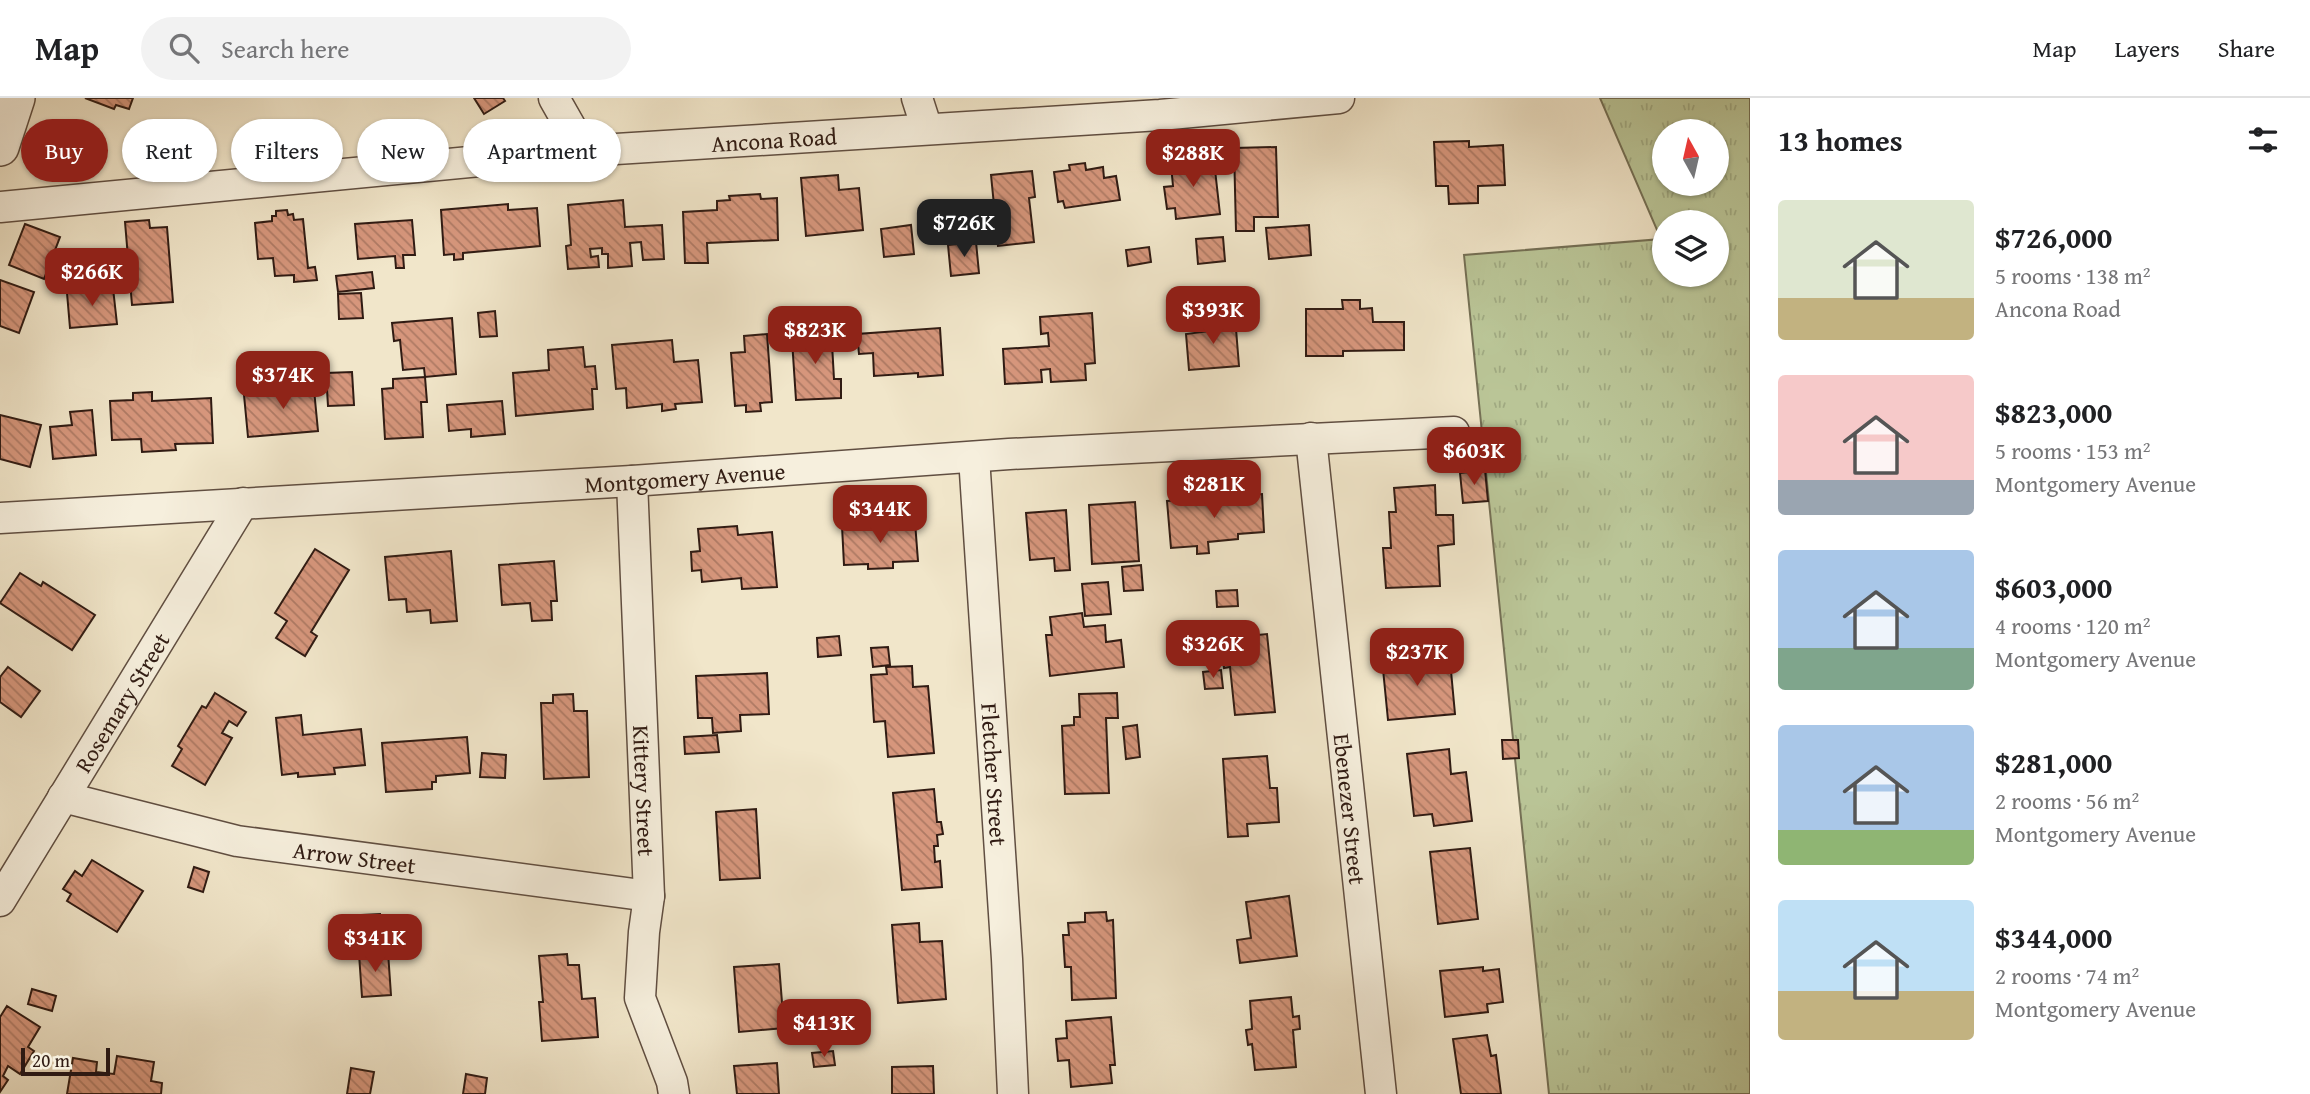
<!DOCTYPE html>
<html lang="en">
<head>
<meta charset="utf-8">
<style>
  body { margin:0; font-family:"Gentium Book Plus",serif; background:#f2f2f2; color:#202124; height:100vh; display:flex; flex-direction:column; font-size:26px; white-space:nowrap }
  * { box-sizing:border-box; margin:0 }
  p { font-size:23px; color:#757577 }
  .icon { flex:none; width:38px; height:38px; fill:none; stroke:currentColor; stroke-width:2; stroke-linecap:round; stroke-linejoin:round }
  .map { position:relative; flex:1; overflow:hidden }
  .panel { display:flex; flex-direction:column; background:#fff; width:560px }
  .panel>* { flex:none }
  .hud { position:absolute; left:21px; top:21px; width:665px; height:63px; display:flex; gap:14px }
  .needle { width:46px; rotate:352deg }
  .controls { position:absolute; left:1652px; top:21px; display:grid; gap:14px }
  .controls a { display:grid; place-items:center; width:77px; height:77px; border-radius:50%; background:#fff; box-shadow:0 2px 5px #0004; font-size:35px }
  .scale { position:absolute; left:21px; bottom:18px; width:89px; box-sizing:border-box; padding-left:7px; border:4px solid #301b13; border-top:0; font-size:19px; line-height:24px; white-space:nowrap; color:#301b13; -webkit-text-stroke:5px #f6efdd; paint-order:stroke }
  .price { position:absolute; translate:-50% -60px; padding:0 16px; border-radius:14px; background:#8f2418; color:#fff; font-size:23px; line-height:46px; filter:drop-shadow(0 2px 4px #0008) }
  .price::after { content:''; position:absolute; left:50%; top:42px; width:21px; height:16px; margin-left:-10px; background:inherit; clip-path:polygon(0 0,100% 0,50% 100%) }
  .price.active { background:#222; color:#fff }
  ul { padding:0; list-style:none }
  li { display:flex; align-items:center; gap:21px; height:175px; padding:0 28px }
  li span { display:grid; place-items:center; flex:none; width:196px; height:140px; border-radius:7px; color:#555 }
  li>.icon { margin-inline-start:auto }
  span .icon { width:84px; height:84px; fill:#fffc; stroke-width:1 }
  li b { font-size:30px }
  h2 { display:flex; justify-content:space-between; align-items:center; height:84px; padding:0 28px; font-size:30px }
  .chip { padding:0 24px; border-radius:32px; background:#fff; box-shadow:0 2px 5px #0004; font-size:24px; line-height:63px }
  .chip.active { background:#8f2418; color:#fff }
  header { display:flex; align-items:center; gap:42px; box-sizing:border-box; height:98px; padding:0 35px; background:#fff; border-bottom:2px solid #e0e0e0 }
  header strong { font-size:33px }
  nav { display:flex; gap:38px; margin-inline-start:auto; font-size:24px }
  .search { width:490px; height:63px; background:#f2f2f2; display:flex; align-items:center; gap:18px; box-sizing:border-box; padding:0 24px; border-radius:38px; color:#757577; font-size:26px }
  main { display:flex; flex:1; min-height:0 }
  .map>svg:first-child { display:block }
  .grass { fill:url(#grass-tufts); stroke:#757055; stroke-width:2; fill-rule:evenodd }
  .building { fill:url(#building-back-hatch); stroke:#301b13; stroke-width:2 }
  .lines { fill:none; stroke-linecap:round; stroke-linejoin:round }
  .minor-casing { stroke:#604e41; stroke-width:33 }
  .tertiary-casing { stroke:#604e41; stroke-width:40 }
  .minor { stroke:#f6efdd; stroke-width:30 }
  .tertiary { stroke:#f6efdd; stroke-width:37 }
  .labels { text-anchor:middle; dominant-baseline:central; stroke-width:5; stroke-linejoin:round; paint-order:stroke }
  .street-label { font-size:23px; fill:#301b13; stroke:#f6efdd }
</style>
</head>
<body>
<header>
<strong>Map</strong>
<div class="search"><svg class="icon" aria-label="search" viewBox="0 0 24 24"><circle cx="10" cy="10" r="6"/><path d="M15 15l6 6"/></svg>Search here</div>
<nav><a>Map</a><a>Layers</a><a>Share</a></nav>
</header>
<main>
<div class="map">
<svg width="1750" height="996" viewBox="0 0 1750 996">
  <defs>
    <pattern id="grass-tufts" width="24" height="20" patternUnits="userSpaceOnUse" patternTransform="scale(1.75)"><rect width="24" height="20" fill="#bac597"/><path d="M3 7l-1-3M5 7V3M7 7l1-3M15 17l-1-3M17 17v-4M19 17l1-3" fill="none" stroke="#a0a981"/></pattern>
    <pattern id="building-back-hatch" width="6" height="6" patternUnits="userSpaceOnUse" patternTransform="scale(1.75)"><rect width="6" height="6" fill="#d6967c"/><path d="M-1 5l2 2M0 0l6 6M5-1l2 2" fill="none" stroke="#ae7a64"/></pattern>
  </defs>
  <rect width="100%" height="100%" fill="#f1e6ca"/>
  <filter id="stains"><feTurbulence type="fractalNoise" baseFrequency=".00286" numOctaves="4"/><feColorMatrix values="0 0 0 0 .2 0 0 0 0 .09 0 0 0 0 .02 0 0 0 .5 -.17"/></filter>
  <radialGradient id="worn" r=".72"><stop offset=".6" stop-color="#630" stop-opacity="0"/><stop offset="1" stop-color="#630" stop-opacity=".3"/></radialGradient>
  <path class="grass" d="M1600,0H1750V996H1549L1464,157L1661,141ZM1664,33H1717V86H1664ZM1664,124H1717V177H1664Z"/>
  <g class="building">
    <polygon points="85,0 133,0 129,11 116,7 114,11"/>
    <polygon points="474,0 503,0 505,3 484,16"/>
    <polygon points="1469,43 1469,49 1503,47 1505,87 1478,88 1478,105 1449,106 1448,88 1436,88 1434,44"/>
    <polygon points="1276,49 1278,119 1254,119 1254,133 1236,133 1234,50"/>
    <polygon points="1200,55 1201,65 1214,63 1220,116 1176,121 1175,110 1167,111 1164,89 1173,88 1171,67 1188,65 1187,56"/>
    <polygon points="1085,65 1086,72 1103,69 1104,80 1116,78 1120,102 1065,110 1063,103 1058,104 1054,74 1070,72 1069,67"/>
    <polygon points="1032,73 1035,99 1029,100 1034,144 998,148 991,77"/>
    <polygon points="838,77 839,92 859,90 863,132 806,138 801,80"/>
    <polygon points="760,96 761,101 777,100 778,142 707,145 708,165 685,165 683,114 717,112 717,103 730,102 729,98"/>
    <polygon points="623,102 625,129 662,127 664,161 643,162 641,144 630,145 632,168 608,170 608,156 602,156 602,150 590,151 591,159 598,158 599,169 568,171 566,148 571,147 568,107"/>
    <polygon points="508,106 508,112 537,110 540,148 463,155 463,161 454,162 454,156 444,157 441,112"/>
    <polygon points="287,112 288,117 293,116 294,122 303,121 308,170 315,169 317,182 294,184 294,177 275,178 273,160 258,161 255,125 272,123 272,118 276,118 276,113"/>
    <polygon points="149,122 150,130 167,129 173,204 132,207 125,124"/>
    <polygon points="412,122 415,157 403,157 404,170 396,170 395,158 358,161 355,126"/>
    <polygon points="25,126 60,139 44,181 9,167"/>
    <polygon points="911,127 914,156 884,159 881,131"/>
    <polygon points="1309,127 1311,157 1269,161 1266,130"/>
    <polygon points="1223,139 1225,163 1198,166 1196,141"/>
    <polygon points="976,144 979,175 951,178 948,147"/>
    <polygon points="1149,149 1151,164 1128,168 1126,152"/>
    <polygon points="372,174 374,190 338,194 336,178"/>
    <polygon points="0,182 34,194 19,235 0,228"/>
    <polygon points="113,190 117,226 70,230 67,195"/>
    <polygon points="361,195 363,220 339,221 338,196"/>
    <polygon points="1342,202 1360,202 1360,211 1372,210 1373,224 1404,224 1404,252 1343,253 1343,258 1306,258 1306,211 1343,211"/>
    <polygon points="495,213 497,238 480,239 478,215"/>
    <polygon points="1092,215 1095,265 1085,266 1086,282 1051,284 1050,271 1041,272 1042,284 1005,286 1003,251 1049,248 1048,235 1041,236 1040,219"/>
    <polygon points="1228,218 1229,232 1236,231 1239,268 1189,272 1186,236 1210,233 1208,220"/>
    <polygon points="452,220 456,276 425,279 424,270 403,272 400,242 394,243 392,225"/>
    <polygon points="831,228 834,281 841,281 841,300 796,302 792,242 804,242 804,229"/>
    <polygon points="940,230 943,277 918,279 918,275 874,278 873,255 859,256 857,236"/>
    <polygon points="767,236 772,304 760,305 761,313 746,314 746,307 735,308 731,255 745,254 744,238"/>
    <polygon points="672,242 674,264 698,262 702,304 675,306 676,311 662,313 662,306 627,310 626,290 616,291 612,247"/>
    <polygon points="583,249 585,269 595,268 597,291 592,291 593,311 516,318 513,275 549,272 548,252"/>
    <polygon points="352,274 354,307 328,308 326,275"/>
    <polygon points="425,279 427,304 421,304 423,339 385,341 382,291 393,290 393,281"/>
    <polygon points="313,281 318,333 248,339 244,297 288,294 287,283"/>
    <polygon points="152,294 152,303 211,300 213,345 175,346 176,352 142,354 141,341 112,342 110,303 133,302 133,295"/>
    <polygon points="502,303 505,336 471,339 471,331 449,333 447,307"/>
    <polygon points="92,312 96,357 53,361 50,329 72,327 70,314"/>
    <polygon points="0,317 41,327 30,369 0,361"/>
    <polygon points="1485,372 1488,403 1463,405 1460,375"/>
    <polygon points="1435,387 1436,417 1453,417 1454,446 1438,448 1440,488 1386,490 1383,450 1391,450 1389,414 1396,414 1394,390"/>
    <polygon points="1262,396 1264,434 1238,436 1238,441 1208,444 1209,455 1197,456 1197,448 1171,450 1167,403"/>
    <polygon points="1135,404 1139,463 1092,466 1089,407"/>
    <polygon points="1066,412 1070,472 1055,473 1054,460 1030,462 1026,415"/>
    <polygon points="915,424 918,463 893,464 893,470 868,471 868,466 844,467 842,428"/>
    <polygon points="737,428 738,437 772,434 777,489 742,491 741,480 702,484 701,472 692,473 691,454 700,453 698,431"/>
    <polygon points="315,451 349,472 311,534 317,538 305,558 276,540 287,523 275,515"/>
    <polygon points="451,453 457,523 431,525 430,512 407,514 406,501 389,502 385,459"/>
    <polygon points="554,463 557,503 551,503 552,522 532,523 530,505 502,507 499,467"/>
    <polygon points="1141,467 1143,492 1124,493 1122,469"/>
    <polygon points="20,475 41,488 43,484 95,517 72,552 0,505"/>
    <polygon points="1108,484 1111,516 1085,518 1082,486"/>
    <polygon points="1237,492 1238,508 1217,509 1216,493"/>
    <polygon points="1082,515 1084,529 1105,527 1106,544 1121,542 1124,569 1050,578 1046,537 1052,537 1050,519"/>
    <polygon points="1267,536 1275,614 1235,617 1230,569 1224,570 1222,556 1228,556 1227,540"/>
    <polygon points="839,538 841,557 818,559 817,540"/>
    <polygon points="888,549 890,567 873,569 871,550"/>
    <polygon points="1431,556 1433,575 1451,573 1455,616 1388,622 1382,561"/>
    <polygon points="912,568 913,589 928,588 934,655 888,659 885,623 874,624 871,577 887,576 886,569"/>
    <polygon points="8,569 40,593 21,619 0,604 0,579"/>
    <polygon points="1221,572 1223,590 1205,591 1203,574"/>
    <polygon points="767,575 769,616 740,617 741,633 713,635 712,620 698,620 696,578"/>
    <polygon points="215,595 246,614 237,628 229,623 222,635 232,640 205,687 172,668 182,651 178,648 202,608 206,610"/>
    <polygon points="1117,595 1118,620 1106,620 1109,695 1065,696 1062,628 1074,627 1074,619 1080,619 1079,596"/>
    <polygon points="573,596 574,613 587,613 589,679 544,681 541,605 553,605 553,597"/>
    <polygon points="301,617 303,637 361,631 365,667 334,670 335,676 298,679 298,675 282,677 276,620"/>
    <polygon points="1137,627 1140,659 1126,661 1123,629"/>
    <polygon points="717,637 719,654 685,656 684,639"/>
    <polygon points="467,639 470,675 436,678 436,684 432,684 432,691 386,694 382,645"/>
    <polygon points="1502,642 1518,642 1519,660 1503,661"/>
    <polygon points="1449,651 1451,676 1466,674 1472,723 1434,728 1432,716 1414,718 1407,656"/>
    <polygon points="482,655 506,657 505,680 480,679"/>
    <polygon points="1267,658 1270,690 1277,690 1279,724 1247,726 1248,738 1228,739 1223,661"/>
    <polygon points="934,691 937,724 941,724 943,736 937,737 938,748 934,748 935,764 940,763 942,789 902,792 893,695"/>
    <polygon points="756,711 760,780 720,782 716,714"/>
    <polygon points="1470,750 1478,821 1438,826 1430,754"/>
    <polygon points="92,762 143,793 117,834 67,803 71,796 63,791 75,773 82,778"/>
    <polygon points="194,769 209,774 203,794 188,789"/>
    <polygon points="1289,798 1297,858 1240,865 1237,842 1251,840 1246,804"/>
    <polygon points="1106,814 1107,823 1113,822 1116,900 1072,902 1071,869 1065,869 1063,837 1069,837 1068,825 1085,824 1085,815"/>
    <polygon points="380,816 380,835 363,836 362,817"/>
    <polygon points="919,825 920,844 942,843 946,901 898,905 892,827"/>
    <polygon points="388,854 391,897 362,899 359,856"/>
    <polygon points="567,856 568,867 579,867 582,901 595,900 598,939 542,943 539,904 543,904 539,858"/>
    <polygon points="779,866 784,930 739,934 734,869"/>
    <polygon points="1483,869 1483,873 1499,871 1503,904 1487,906 1488,914 1445,919 1440,873"/>
    <polygon points="32,891 56,898 52,913 28,906"/>
    <polygon points="1291,899 1293,919 1299,918 1300,931 1293,932 1296,969 1255,972 1252,946 1248,947 1246,932 1252,931 1250,903"/>
    <polygon points="7,908 40,929 28,949 34,953 20,976 8,968 3,978 8,982 0,994 0,919"/>
    <polygon points="1111,919 1115,967 1110,967 1112,985 1071,989 1069,962 1058,963 1056,941 1067,940 1066,923"/>
    <polygon points="1487,937 1491,958 1496,957 1501,996 1461,996 1453,941"/>
    <polygon points="833,953 835,967 814,969 812,955"/>
    <polygon points="117,958 154,964 151,983 162,985 161,996 67,996 73,960 97,964 96,974 114,976"/>
    <polygon points="777,965 779,996 737,996 734,968"/>
    <polygon points="933,968 934,996 892,996 892,969"/>
    <polygon points="351,970 374,974 370,996 347,996"/>
    <polygon points="466,976 487,980 485,996 463,996"/>
  </g>
  <g class="lines">
    <g class="minor-casing">
      <g id="minor">
        <polyline points="554,0 584,53"/>
        <polyline points="917,0 927,31"/>
        <path id="s1" d="M0,109L584,53L1160,17L1339,0"/>
        <path id="s2" d="M1311,340L1381,996"/>
        <path id="s3" d="M974,359L1007,861L1013,996"/>
        <path id="s4" d="M632,383L649,798L644,834L640,900L672,984L674,996"/>
        <path id="s5" d="M0,420L632,383L1009,356L1454,334"/>
        <path id="s6" d="M63,699L237,743L649,798"/>
        <path id="s7" d="M0,803L243,405"/>
      </g>
    </g>
    <g class="tertiary-casing">
      <polyline id="tertiary" points="0,49 16,0"/>
    </g>
    <use href="#minor" class="minor"/>
    <use href="#tertiary" class="tertiary"/>
  </g>
  <g class="labels">
    <g class="street-label">
      <text stroke="none"><textPath href="#s1" startOffset="777">Ancona Road</textPath></text>
      <text stroke="none"><textPath href="#s5" startOffset="686">Montgomery Avenue</textPath></text>
      <text stroke="none"><textPath href="#s7" startOffset="233">Rosemary Street</textPath></text>
      <text stroke="none"><textPath href="#s3" startOffset="318">Fletcher Street</textPath></text>
      <text stroke="none"><textPath href="#s4" startOffset="310">Kittery Street</textPath></text>
      <text stroke="none"><textPath href="#s2" startOffset="373">Ebenezer Street</textPath></text>
      <text stroke="none"><textPath href="#s6" startOffset="298">Arrow Street</textPath></text>
    </g>
  </g>
  <rect width="100%" height="100%" filter="url(#stains)"/>
  <rect width="100%" height="100%" fill="url(#worn)"/>
</svg>
<div class="controls">
<a><svg class="needle" viewBox="-14 -14 28 28"><path d="M0-13l5 13h-10z" fill="#e53935"/><path d="M0 13l5-13h-10z" fill="#757577"/></svg></a>
<a><svg class="icon" aria-label="layers" viewBox="0 0 24 24"><path d="M12 4l9 5-9 5-9-5zM3 14l9 5 9-5"/></svg></a>
</div>
<div class="scale">20 m</div>
<b class="price" style="left:1193px;top:91px">$288K</b>
<b class="price active" style="left:964px;top:161px">$726K</b>
<b class="price" style="left:92px;top:210px">$266K</b>
<b class="price" style="left:1213px;top:248px">$393K</b>
<b class="price" style="left:815px;top:268px">$823K</b>
<b class="price" style="left:283px;top:313px">$374K</b>
<b class="price" style="left:1474px;top:389px">$603K</b>
<b class="price" style="left:1214px;top:422px">$281K</b>
<b class="price" style="left:880px;top:447px">$344K</b>
<b class="price" style="left:1213px;top:582px">$326K</b>
<b class="price" style="left:1417px;top:590px">$237K</b>
<b class="price" style="left:375px;top:876px">$341K</b>
<b class="price" style="left:824px;top:961px">$413K</b>
<div class="hud">
<a class="chip active">Buy</a>
<a class="chip">Rent</a>
<a class="chip">Filters</a>
<a class="chip">New</a>
<a class="chip">Apartment</a>
</div>
</div>
<section class="panel">
<h2>13 homes<svg class="icon" aria-label="filters" viewBox="0 0 24 24"><path d="M4 7h16M4 17h16"/><circle cx="9" cy="7" r="2"/><circle cx="15" cy="17" r="2"/></svg></h2>
<ul>
<li><span style="background:linear-gradient(#dfe7d0 70%,#c2b280 0)"><svg class="icon" aria-label="home" viewBox="0 0 24 24"><path d="M3 11l9-7 9 7M6 9v11h12V9"/></svg></span><div><b>$726,000</b><p>5 rooms · 138 m²</p><p>Ancona Road</p></div></li>
<li><span style="background:linear-gradient(#f6c9c9 75%,#9aa5b1 0)"><svg class="icon" aria-label="home" viewBox="0 0 24 24"><path d="M3 11l9-7 9 7M6 9v11h12V9"/></svg></span><div><b>$823,000</b><p>5 rooms · 153 m²</p><p>Montgomery Avenue</p></div></li>
<li><span style="background:linear-gradient(#a9c7e8 70%,#7fa58c 0)"><svg class="icon" aria-label="home" viewBox="0 0 24 24"><path d="M3 11l9-7 9 7M6 9v11h12V9"/></svg></span><div><b>$603,000</b><p>4 rooms · 120 m²</p><p>Montgomery Avenue</p></div></li>
<li><span style="background:linear-gradient(#a9c7e8 75%,#8fb573 0)"><svg class="icon" aria-label="home" viewBox="0 0 24 24"><path d="M3 11l9-7 9 7M6 9v11h12V9"/></svg></span><div><b>$281,000</b><p>2 rooms · 56 m²</p><p>Montgomery Avenue</p></div></li>
<li><span style="background:linear-gradient(#bfe0f5 65%,#c2b280 0)"><svg class="icon" aria-label="home" viewBox="0 0 24 24"><path d="M3 11l9-7 9 7M6 9v11h12V9"/></svg></span><div><b>$344,000</b><p>2 rooms · 74 m²</p><p>Montgomery Avenue</p></div></li>
</ul>
</section>
</main>
</body>
</html>
